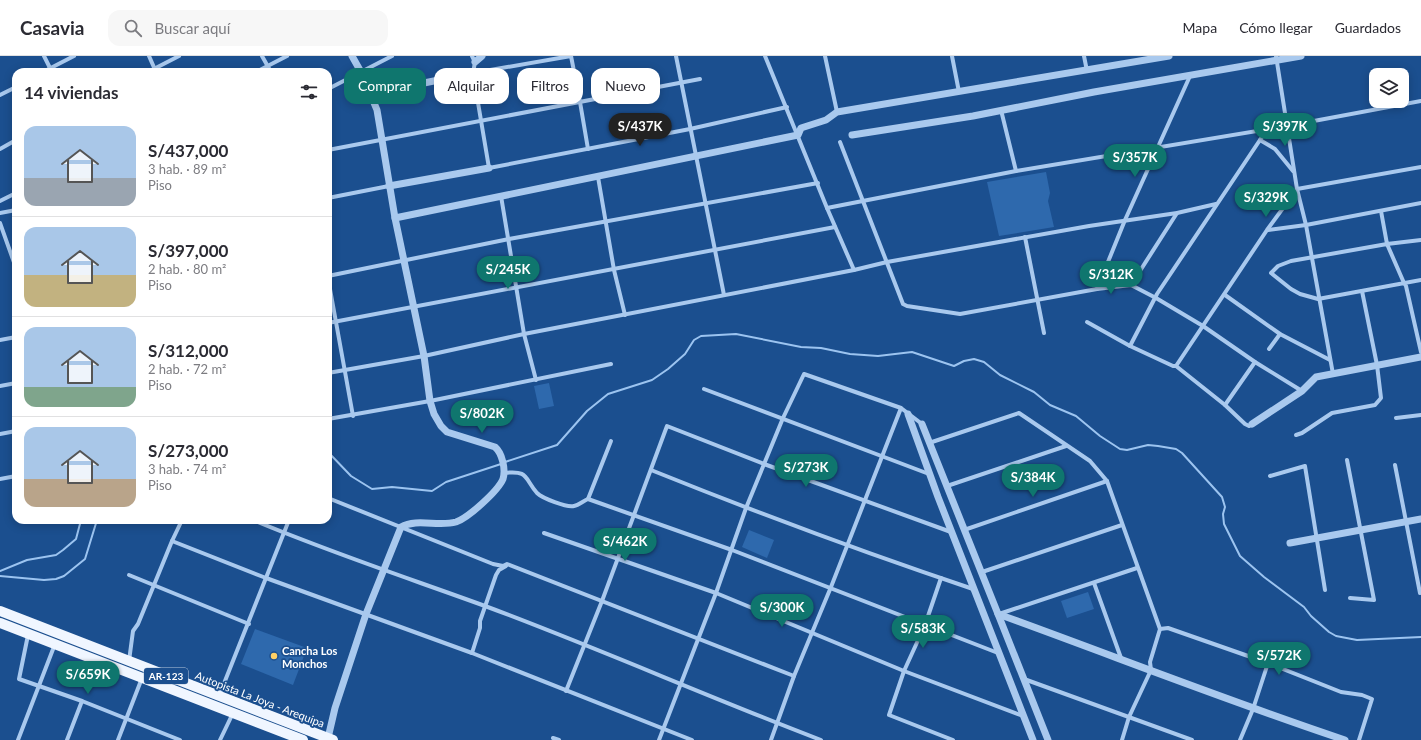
<!DOCTYPE html>
<html lang="es">
<head>
<meta charset="utf-8">
<style>
  body { margin:0; font-family:Lato,sans-serif; background:#f7f7f7; color:#2b2b33; height:100vh; display:flex; flex-direction:column; font-size:15px; white-space:nowrap }
  * { box-sizing:border-box; margin:0 }
  p { font-size:13px; color:#7c7c81 }
  .icon { flex:none; width:22px; height:22px; fill:none; stroke:currentColor; stroke-width:2; stroke-linecap:round; stroke-linejoin:round }
  .map { position:relative; flex:1; overflow:hidden }
  .drawer { position:absolute; left:12px; top:12px; width:320px; height:456px; display:flex; flex-direction:column; background:#fff; border-radius:12px; box-shadow:0 2px 10px #0003 }
  .drawer>* { flex:none }
  .guide { position:absolute; left:344px; top:12px; width:380px; height:36px; display:flex; gap:8px }
  .controls { position:absolute; left:1369px; top:12px; display:grid; gap:8px }
  .controls a { display:grid; place-items:center; width:40px; height:40px; border-radius:8px; background:#fff; box-shadow:0 2px 10px #0003; font-size:20px }
  .price { position:absolute; translate:-50% -34px; padding:0 9px; border-radius:14px; background:#0f766e; color:#fff; font-size:13px; line-height:26px; filter:drop-shadow(0 1px 2px #0008) }
  .price::after { content:''; position:absolute; left:50%; top:24px; width:12px; height:9px; margin-left:-6px; background:inherit; clip-path:polygon(0 0,100% 0,50% 100%) }
  .price.selected { background:#222; color:#fff }
  ul { padding:0; list-style:none }
  li { display:flex; align-items:center; gap:12px; height:100px; padding:0 12px }
  li+li { border-top:1px solid #e1e1e2 }
  li span { display:grid; place-items:center; flex:none; width:112px; height:80px; border-radius:12px; color:#555 }
  li>.icon { margin-inline-start:auto }
  span .icon { width:48px; height:48px; fill:#fffc; stroke-width:1 }
  li b { font-size:17px }
  h2 { display:flex; justify-content:space-between; align-items:center; height:48px; padding:0 12px; font-size:17px }
  .chip { padding:0 14px; border-radius:12px; background:#fff; box-shadow:0 2px 10px #0003; font-size:14px; line-height:36px }
  .chip.selected { background:#0f766e; color:#fff }
  header { display:flex; align-items:center; gap:24px; box-sizing:border-box; height:56px; padding:0 20px; background:#fff; border-bottom:1px solid #e1e1e2 }
  header strong { font-size:19px }
  nav { display:flex; gap:22px; margin-inline-start:auto; font-size:14px }
  .search { width:280px; height:36px; background:#f7f7f7; display:flex; align-items:center; gap:10px; box-sizing:border-box; padding:0 14px; border-radius:12px; color:#7c7c81; font-size:15px }
  .map>svg:first-child { display:block }
  .green { fill:#2e69ad }
  .lines { fill:none; stroke-linecap:round; stroke-linejoin:round }
  .stream { stroke:#9cc4f0; stroke-width:2 }
  .minor { stroke:#a9c9ee; stroke-width:4 }
  .tertiary { stroke:#a9c9ee; stroke-width:7 }
  .primary { stroke:#f0f6ff; stroke-width:10 }
  .poi-dot { fill:#ffd166; stroke:#1b4f8f; stroke-width:1.5 }
  .labels { text-anchor:middle; dominant-baseline:central; stroke-width:3.5; stroke-linejoin:round; paint-order:stroke }
  .shield { fill:#1b4f8f; stroke:#bbcadd; stroke-width:1 }
  .shield-label { font-size:10px; font-weight:bold; fill:#fff }
  .poi-label { font-size:11px; font-weight:bold; fill:#fff; stroke:#1b4f8f; text-anchor:start }
  .street-label { font-size:11px; fill:#fff; stroke:#1b4f8f }
</style>
</head>
<body>
<header>
<strong>Casavia</strong>
<div class="search"><svg class="icon" aria-label="search" viewBox="0 0 24 24"><circle cx="10" cy="10" r="6"/><path d="M15 15l6 6"/></svg>Buscar aquí</div>
<nav><a>Mapa</a><a>Cómo llegar</a><a>Guardados</a></nav>
</header>
<div class="map">
<svg width="1421" height="684" viewBox="0 0 1421 684">
  <rect width="100%" height="100%" fill="#1b4f8f"/>
  <g class="green">
    <polygon points="1046,116 1050,137 1048,145 1054,171 999,180 987,126"/>
    <polygon points="549,327 554,350 539,353 534,330"/>
    <polygon points="749,474 774,484 767,502 742,491"/>
    <polygon points="1088,536 1094,553 1067,562 1061,545"/>
    <polygon points="255,573 307,592 293,629 241,608"/>
  </g>
  <g class="lines">
    <g class="stream">
      <polyline points="328,396 351,420 372,433 392,431 432,435 446,426 501,408"/>
      <polyline points="505,406 557,389 587,355 608,338 652,324 668,313 685,298 694,284 701,280 736,278 801,291 821,292 850,298 878,300 912,296 954,310 964,305 974,303 984,306 1000,319 1034,336 1050,349 1076,360 1100,380 1120,393 1127,394 1148,389 1158,390 1176,393 1182,397 1222,441 1225,451 1223,458 1224,468 1240,500 1264,521 1304,551 1311,560 1329,576 1336,580 1357,584 1421,581"/>
      <polyline points="0,515 27,504 56,499 63,494 76,483 81,464"/>
      <polyline points="0,520 44,524 56,523 64,520 85,503 97,464"/>
    </g>
    <g class="minor">
      <polyline points="44,0 52,16"/>
      <polyline points="149,0 156,16"/>
      <polyline points="262,0 271,16"/>
      <polyline points="472,0 475,6 473,17 489,112 690,73 787,51"/>
      <polyline points="676,0 724,239"/>
      <polyline points="765,0 827,152 854,214"/>
      <polyline points="825,0 837,56"/>
      <polyline points="952,0 959,36"/>
      <polyline points="1084,0 1087,15"/>
      <polyline points="1276,0 1297,133 1306,169 1333,318"/>
      <polyline points="43,16 74,0"/>
      <polyline points="148,16 179,0"/>
      <polyline points="256,16 287,0"/>
      <polyline points="473,17 571,0 580,46 588,93"/>
      <polyline points="328,33 392,0"/>
      <polyline points="0,39 16,31"/>
      <polyline points="1001,54 1016,115"/>
      <polyline points="1260,84 1275,93 1293,115"/>
      <polyline points="840,86 903,248 907,250 960,258 1097,233 1131,229 1156,242 1203,270 1255,306 1302,335"/>
      <polyline points="0,93 16,84"/>
      <polyline points="328,94 700,23"/>
      <polyline points="598,121 614,214 625,259"/>
      <polyline points="501,140 524,278 536,324"/>
      <polyline points="328,142 389,130"/>
      <polyline points="0,145 16,137"/>
      <polyline points="827,152 1016,115 1287,70 1421,45"/>
      <polyline points="1381,155 1387,188 1421,184"/>
      <polyline points="0,157 16,154"/>
      <polyline points="0,167 16,212"/>
      <polyline points="1268,174 1306,169 1421,147"/>
      <polyline points="1025,181 1044,277"/>
      <polyline points="328,220 509,183 818,127"/>
      <polyline points="328,222 353,360"/>
      <polyline points="1421,224 1318,243 1300,238 1291,233 1271,217 1278,210 1291,205 1387,188 1404,227 1406,230 1421,296"/>
      <polyline points="1131,229 1177,157"/>
      <polyline points="1097,233 1125,164 1190,20"/>
      <polyline points="1225,239 1280,278 1330,304"/>
      <polyline points="1087,266 1130,290 1173,310 1176,310 1225,349 1245,368 1249,370 1252,368"/>
      <polyline points="328,267 835,171"/>
      <polyline points="0,284 16,281"/>
      <polyline points="1130,290 1157,238 1268,72"/>
      <polyline points="1269,293 1280,278"/>
      <polyline points="1176,310 1267,174 1297,133 1421,111"/>
      <polyline points="328,317 424,300 524,278 854,214 887,206 1089,170 1177,157 1216,148"/>
      <polyline points="0,330 16,327"/>
      <polyline points="704,333 929,418"/>
      <polyline points="1225,349 1255,306"/>
      <polyline points="1396,362 1421,359"/>
      <polyline points="328,363 430,345 611,308"/>
      <polyline points="0,378 16,375"/>
      <polyline points="1296,379 1302,377 1332,357 1375,349 1381,342 1377,309 1362,235"/>
      <polyline points="929,387 1019,357 1090,405 1107,425 1160,573 1150,606 1151,614 1129,661 1122,684"/>
      <polyline points="1347,404 1374,544 1350,542"/>
      <polyline points="1395,409 1420,537"/>
      <path d="M651,414C758,457 865,497 973,533"/>
      <path d="M504,417C529,414 524,422 537,437C542,442 567,452 574,450C579,449 583,445 588,443L732,494L998,597"/>
      <polyline points="1270,420 1305,410 1325,534"/>
      <polyline points="0,423 16,420"/>
      <polyline points="947,430 1066,390"/>
      <polyline points="328,442 493,508 503,510 507,508 794,620"/>
      <polyline points="588,443 611,385"/>
      <path d="M253,464C329,496 408,522 485,550C598,592 708,641 821,684"/>
      <polyline points="964,474 1107,425"/>
      <polyline points="544,477 716,537 904,615 1023,660"/>
      <polyline points="172,485 266,522 472,597 692,684"/>
      <polyline points="982,516 1122,469"/>
      <polyline points="129,519 249,568"/>
      <polyline points="941,522 925,569 904,615 889,659 953,684"/>
      <polyline points="1094,527 1121,602"/>
      <polyline points="999,558 1137,512"/>
      <polyline points="1160,573 1168,572 1268,607 1341,636 1362,639 1372,643 1359,684"/>
      <polyline points="28,579 19,623 82,645 180,684"/>
      <polyline points="472,597 480,572 480,565 496,519 499,514 506,510"/>
      <polyline points="129,605 133,575 138,568 172,485 182,464"/>
      <polyline points="1024,623 1192,684"/>
      <polyline points="566,635 602,545 667,370 764,408 951,476"/>
      <polyline points="219,640 289,464"/>
      <polyline points="553,682 559,684"/>
      <polyline points="18,684 55,588"/>
      <polyline points="67,684 82,645"/>
      <polyline points="118,684 142,622"/>
      <polyline points="220,684 233,657"/>
      <polyline points="659,684 716,537 746,452 783,362 804,318 901,352 922,368"/>
      <polyline points="771,684 794,620 831,531 901,352"/>
      <polyline points="1240,684 1253,653 1268,607"/>
    </g>
    <g class="tertiary">
      <polyline points="475,6 482,0"/>
      <polyline points="370,38 473,17"/>
      <polyline points="852,79 973,60 1094,36 1301,0"/>
      <polyline points="389,130 489,112"/>
      <polyline points="395,162 798,79 801,72 826,64 837,56 1169,0"/>
      <polyline points="908,358 938,441 1033,684"/>
      <path d="M922,368L998,558C1114,600 1228,645 1345,684"/>
      <polyline points="1252,368 1302,335 1316,321 1421,301"/>
      <polyline points="1290,487 1421,463"/>
      <polyline points="998,558 1048,684"/>
      <path d="M328,682L335,652L366,558L401,471C417,462 438,471 456,466C468,462 498,435 503,423C506,413 502,397 495,391L447,376L441,370L434,358L430,345L424,300L395,162L377,54L361,16L352,0"/>
    </g>
    <g class="primary">
      <polyline points="0,555 333,684"/>
      <polyline points="0,567 303,684"/>
    </g>
  </g>
  <circle class="poi-dot" cx="274" cy="600" r="4"/>
  <g class="labels">
    <rect class="shield" x="144" y="612" width="44" height="16" rx="3"/>
    <g class="shield-label">
      <text x="166" y="620">AR-123</text>
    </g>
    <g class="poi-label">
      <text x="282" y="594">Cancha Los<tspan x="282" dy="13">Monchos</tspan></text>
    </g>
    <g class="street-label">
      <text transform="translate(260 643) rotate(21)">Autopista La Joya - Arequipa</text>
    </g>
  </g>
</svg>
<div class="controls">
<a><svg class="icon" aria-label="layers" viewBox="0 0 24 24"><path d="M12 4l9 5-9 5-9-5zM3 14l9 5 9-5"/></svg></a>
</div>
<b class="price selected" style="left:640px;top:91px">S/437K</b>
<b class="price" style="left:1285px;top:91px">S/397K</b>
<b class="price" style="left:1135px;top:122px">S/357K</b>
<b class="price" style="left:1266px;top:162px">S/329K</b>
<b class="price" style="left:508px;top:234px">S/245K</b>
<b class="price" style="left:1111px;top:239px">S/312K</b>
<b class="price" style="left:482px;top:378px">S/802K</b>
<b class="price" style="left:806px;top:432px">S/273K</b>
<b class="price" style="left:1033px;top:442px">S/384K</b>
<b class="price" style="left:625px;top:506px">S/462K</b>
<b class="price" style="left:782px;top:572px">S/300K</b>
<b class="price" style="left:923px;top:593px">S/583K</b>
<b class="price" style="left:1279px;top:620px">S/572K</b>
<b class="price" style="left:88px;top:639px">S/659K</b>
<div class="guide">
<a class="chip selected">Comprar</a>
<a class="chip">Alquilar</a>
<a class="chip">Filtros</a>
<a class="chip">Nuevo</a>
</div>
<section class="drawer">
<h2>14 viviendas<svg class="icon" aria-label="filters" viewBox="0 0 24 24"><path d="M4 7h16M4 17h16"/><circle cx="9" cy="7" r="2"/><circle cx="15" cy="17" r="2"/></svg></h2>
<ul>
<li><span style="background:linear-gradient(#a9c7e8 65%,#9aa5b1 0)"><svg class="icon" aria-label="home" viewBox="0 0 24 24"><path d="M3 11l9-7 9 7M6 9v11h12V9"/></svg></span><div><b>S/437,000</b><p>3 hab. · 89 m²</p><p>Piso</p></div></li>
<li><span style="background:linear-gradient(#a9c7e8 60%,#c2b280 0)"><svg class="icon" aria-label="home" viewBox="0 0 24 24"><path d="M3 11l9-7 9 7M6 9v11h12V9"/></svg></span><div><b>S/397,000</b><p>2 hab. · 80 m²</p><p>Piso</p></div></li>
<li><span style="background:linear-gradient(#a9c7e8 75%,#7fa58c 0)"><svg class="icon" aria-label="home" viewBox="0 0 24 24"><path d="M3 11l9-7 9 7M6 9v11h12V9"/></svg></span><div><b>S/312,000</b><p>2 hab. · 72 m²</p><p>Piso</p></div></li>
<li><span style="background:linear-gradient(#a9c7e8 65%,#b9a48a 0)"><svg class="icon" aria-label="home" viewBox="0 0 24 24"><path d="M3 11l9-7 9 7M6 9v11h12V9"/></svg></span><div><b>S/273,000</b><p>3 hab. · 74 m²</p><p>Piso</p></div></li>
</ul>
</section>
</div>
</body>
</html>
